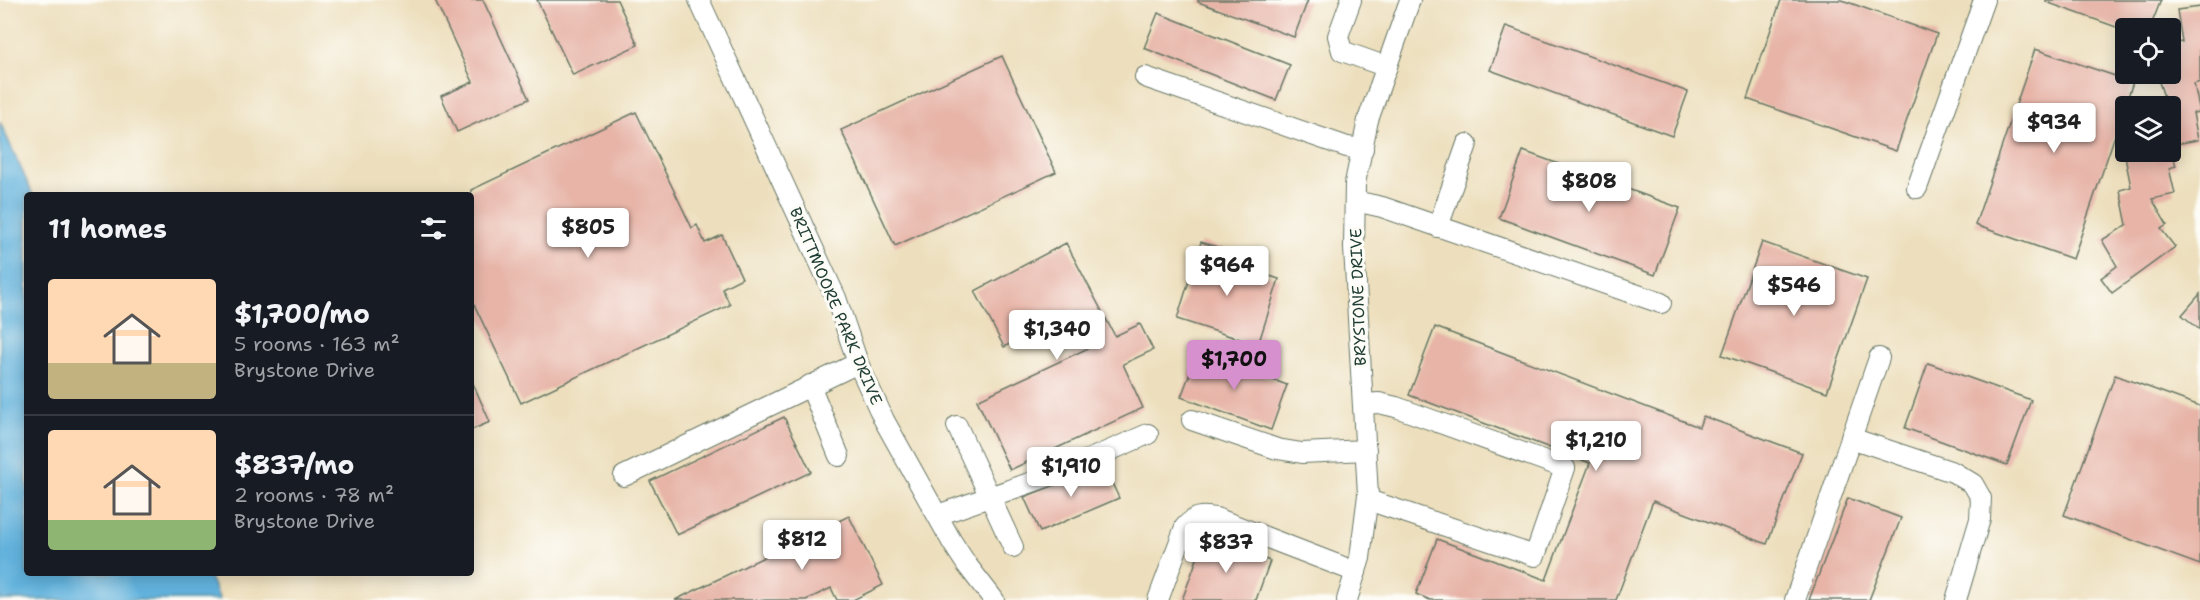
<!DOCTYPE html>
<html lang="en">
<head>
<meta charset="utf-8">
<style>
  body { margin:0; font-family:"Shantell Sans",sans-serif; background:#242831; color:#f1f3f6; height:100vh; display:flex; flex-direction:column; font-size:22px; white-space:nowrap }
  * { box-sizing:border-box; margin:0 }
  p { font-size:20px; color:#9ea1a6 }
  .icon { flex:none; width:33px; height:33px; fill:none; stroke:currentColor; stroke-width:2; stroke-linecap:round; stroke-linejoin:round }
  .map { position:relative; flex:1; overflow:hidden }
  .side { position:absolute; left:24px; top:192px; width:450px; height:384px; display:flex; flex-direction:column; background:#171b24; border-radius:6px; box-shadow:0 3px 15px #0003 }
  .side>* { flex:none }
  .buttons { position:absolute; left:2115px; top:18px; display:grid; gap:12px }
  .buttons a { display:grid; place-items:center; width:66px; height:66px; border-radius:6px; background:#171b24; box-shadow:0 3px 15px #0003; font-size:30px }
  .price { position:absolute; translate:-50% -51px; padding:0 14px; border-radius:6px; background:#fff; color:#222; font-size:20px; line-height:39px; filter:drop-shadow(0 2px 3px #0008) }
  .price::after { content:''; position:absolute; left:50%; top:36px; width:18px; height:14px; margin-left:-9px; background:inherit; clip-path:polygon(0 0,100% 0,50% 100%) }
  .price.selected { background:#d690ce; color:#111 }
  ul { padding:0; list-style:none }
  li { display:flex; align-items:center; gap:18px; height:150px; padding:0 24px }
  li+li { border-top:2px solid #363941 }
  li span { display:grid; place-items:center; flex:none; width:168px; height:120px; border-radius:6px; color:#555 }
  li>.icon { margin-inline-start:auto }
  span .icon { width:72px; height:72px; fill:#fffc; stroke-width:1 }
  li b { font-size:26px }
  h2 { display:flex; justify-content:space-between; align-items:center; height:72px; padding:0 24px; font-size:26px }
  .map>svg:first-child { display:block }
  .water { fill:#62b2dd; stroke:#407888; stroke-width:1.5 }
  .building { fill:#e7b4a7 }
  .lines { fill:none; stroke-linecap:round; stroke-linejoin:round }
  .minor-casing { stroke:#677664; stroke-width:22 }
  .minor { stroke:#fff; stroke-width:20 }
  .labels { text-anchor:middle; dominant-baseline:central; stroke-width:6; stroke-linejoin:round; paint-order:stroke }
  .street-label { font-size:16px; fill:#1f3d34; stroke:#fdfcf7 }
</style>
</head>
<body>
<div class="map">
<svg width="2200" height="600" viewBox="0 0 2200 600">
  <rect width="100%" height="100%" fill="#fdfcf7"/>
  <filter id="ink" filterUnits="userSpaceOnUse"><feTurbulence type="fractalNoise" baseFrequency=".0167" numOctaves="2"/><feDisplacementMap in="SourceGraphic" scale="12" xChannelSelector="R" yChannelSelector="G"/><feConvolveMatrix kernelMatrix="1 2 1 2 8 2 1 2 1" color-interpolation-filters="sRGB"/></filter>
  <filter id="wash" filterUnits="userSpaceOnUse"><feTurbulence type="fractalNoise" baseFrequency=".008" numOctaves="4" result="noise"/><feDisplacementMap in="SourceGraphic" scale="24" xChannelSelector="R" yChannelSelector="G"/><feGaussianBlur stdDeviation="1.35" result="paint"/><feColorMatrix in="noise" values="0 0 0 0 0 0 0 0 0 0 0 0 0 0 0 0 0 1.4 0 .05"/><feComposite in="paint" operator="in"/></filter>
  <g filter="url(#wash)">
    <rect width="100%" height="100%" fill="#eddfbd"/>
    <polygon class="water" points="0,122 33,195 27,195 27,573 208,573 220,600 0,600"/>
    <g id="blocks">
      <g class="building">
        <polygon points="435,0 483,0 529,99 457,132 441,96 473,82"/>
        <polygon points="537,0 617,0 638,45 573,75"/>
        <polygon points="1198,0 1308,0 1294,37 1198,2"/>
        <polygon points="1781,0 1842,0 1937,34 1896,151 1747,99"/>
        <polygon points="2046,0 2161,0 2150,28 2119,28 2046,2"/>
        <polygon points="2200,7 2200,82 2194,84 2200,112 2193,113 2198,140 2170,145 2170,106 2167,106 2159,82 2173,77 2170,44 2182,42 2177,10"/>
        <polygon points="1158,13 1290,65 1276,100 1144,48"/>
        <polygon points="1506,26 1688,92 1672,136 1490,70"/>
        <polygon points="2035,49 2133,82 2073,259 1975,225"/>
        <polygon points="1002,56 1056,172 895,246 841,130"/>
        <polygon points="636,112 692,228 697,225 705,243 722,235 742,278 722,288 730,305 521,403 471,298 471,190"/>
        <polygon points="1523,151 1680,208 1655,275 1499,218"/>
        <polygon points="2124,152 2172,152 2176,166 2169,168 2175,194 2152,199 2167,225 2161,229 2175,247 2112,293 2101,278 2117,266 2102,240 2127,225 2120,190 2131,187"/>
        <polygon points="1201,242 1224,249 1220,260 1279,279 1258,345 1177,319"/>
        <polygon points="1762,242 1867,279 1827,392 1722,355"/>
        <polygon points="1066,243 1115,336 1140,324 1153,350 1123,364 1143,408 1010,470 977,400 1095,345 1076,310 1004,347 975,291"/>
        <polygon points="2200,294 2200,330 2182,315"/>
        <polygon points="1435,327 1699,427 1703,416 1802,453 1767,544 1653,501 1616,600 1430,600 1416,594 1437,539 1546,580 1590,463 1409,395"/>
        <polygon points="1198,352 1287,385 1271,430 1181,397"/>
        <polygon points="1928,363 2031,400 2007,465 1905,428"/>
        <polygon points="2115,375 2200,406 2200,565 2064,515"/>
        <polygon points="471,379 490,422 471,430"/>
        <polygon points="784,417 811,472 677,535 650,481"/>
        <polygon points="1104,466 1119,498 1040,532 1024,497"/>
        <polygon points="1848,498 1901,518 1869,600 1809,600"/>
        <polygon points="849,516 883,585 853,600 837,600 831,588 806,600 675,600"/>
        <polygon points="1205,537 1270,561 1256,600 1182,600"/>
      </g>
    </g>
  </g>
  <g filter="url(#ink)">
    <use href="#blocks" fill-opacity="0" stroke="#677664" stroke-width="1.5"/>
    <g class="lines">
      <g class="minor-casing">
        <g id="minor">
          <polyline points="699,0 836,298 858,363 884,420 952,542 967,565 994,600"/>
          <polyline points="1351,0 1338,36 1342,51 1387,67"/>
          <polyline points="1145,77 1347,147 1363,149"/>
          <polyline points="1917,188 1984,0"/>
          <polyline points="1355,201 1382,207 1661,303"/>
          <polyline points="1438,227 1467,144"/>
          <polyline points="810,385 839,456"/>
          <polyline points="1363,404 1379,403 1396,407 1565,468 1535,556 1368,500"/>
          <polyline points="1192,420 1277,449 1302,453 1366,450"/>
          <polyline points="957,426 1013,547"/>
          <polyline points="1851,438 1953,472 1973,484 1981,498 1980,519 1956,600"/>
          <polyline points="624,476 858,363"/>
          <polyline points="938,515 1055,474 1148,434"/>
          <path d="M1158,600L1185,527C1195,516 1201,515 1216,518L1356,572"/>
          <polyline points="1347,600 1360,558 1368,495 1354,248 1355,183 1368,120 1410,0"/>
          <polyline points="1795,600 1879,358"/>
        </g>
      </g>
      <use href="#minor" class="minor"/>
    </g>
  </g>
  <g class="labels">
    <g class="street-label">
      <text transform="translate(1358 297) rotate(-92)">BRYSTONE DRIVE</text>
      <text transform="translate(836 306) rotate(67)">BRITTMOORE PARK DRIVE</text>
    </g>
  </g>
</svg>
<div class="buttons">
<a><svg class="icon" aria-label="locate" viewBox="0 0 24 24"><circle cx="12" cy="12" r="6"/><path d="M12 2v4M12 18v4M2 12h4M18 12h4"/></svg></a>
<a><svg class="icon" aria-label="layers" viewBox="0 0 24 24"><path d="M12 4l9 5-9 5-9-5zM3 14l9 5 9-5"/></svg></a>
</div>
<b class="price" style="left:2054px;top:154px">$934</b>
<b class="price" style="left:1589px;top:213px">$808</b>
<b class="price" style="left:588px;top:259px">$805</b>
<b class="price" style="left:1227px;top:297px">$964</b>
<b class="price" style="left:1794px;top:317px">$546</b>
<b class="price" style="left:1057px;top:361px">$1,340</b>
<b class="price selected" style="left:1234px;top:391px">$1,700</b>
<b class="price" style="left:1596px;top:472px">$1,210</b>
<b class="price" style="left:1071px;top:498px">$1,910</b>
<b class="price" style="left:802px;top:571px">$812</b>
<b class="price" style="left:1226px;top:574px">$837</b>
<section class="side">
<h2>11 homes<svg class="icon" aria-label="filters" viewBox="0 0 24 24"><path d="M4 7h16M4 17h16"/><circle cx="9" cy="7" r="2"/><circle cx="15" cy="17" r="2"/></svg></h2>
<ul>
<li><span style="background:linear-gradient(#ffd9b3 70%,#c2b280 0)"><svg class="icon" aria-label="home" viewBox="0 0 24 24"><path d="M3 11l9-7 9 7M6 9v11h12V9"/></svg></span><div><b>$1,700/mo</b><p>5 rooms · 163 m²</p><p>Brystone Drive</p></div></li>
<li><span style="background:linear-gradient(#ffd9b3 75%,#8fb573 0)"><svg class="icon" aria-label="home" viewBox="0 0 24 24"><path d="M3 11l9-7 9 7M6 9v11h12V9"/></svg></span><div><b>$837/mo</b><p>2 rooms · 78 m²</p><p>Brystone Drive</p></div></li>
</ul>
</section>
</div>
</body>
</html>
